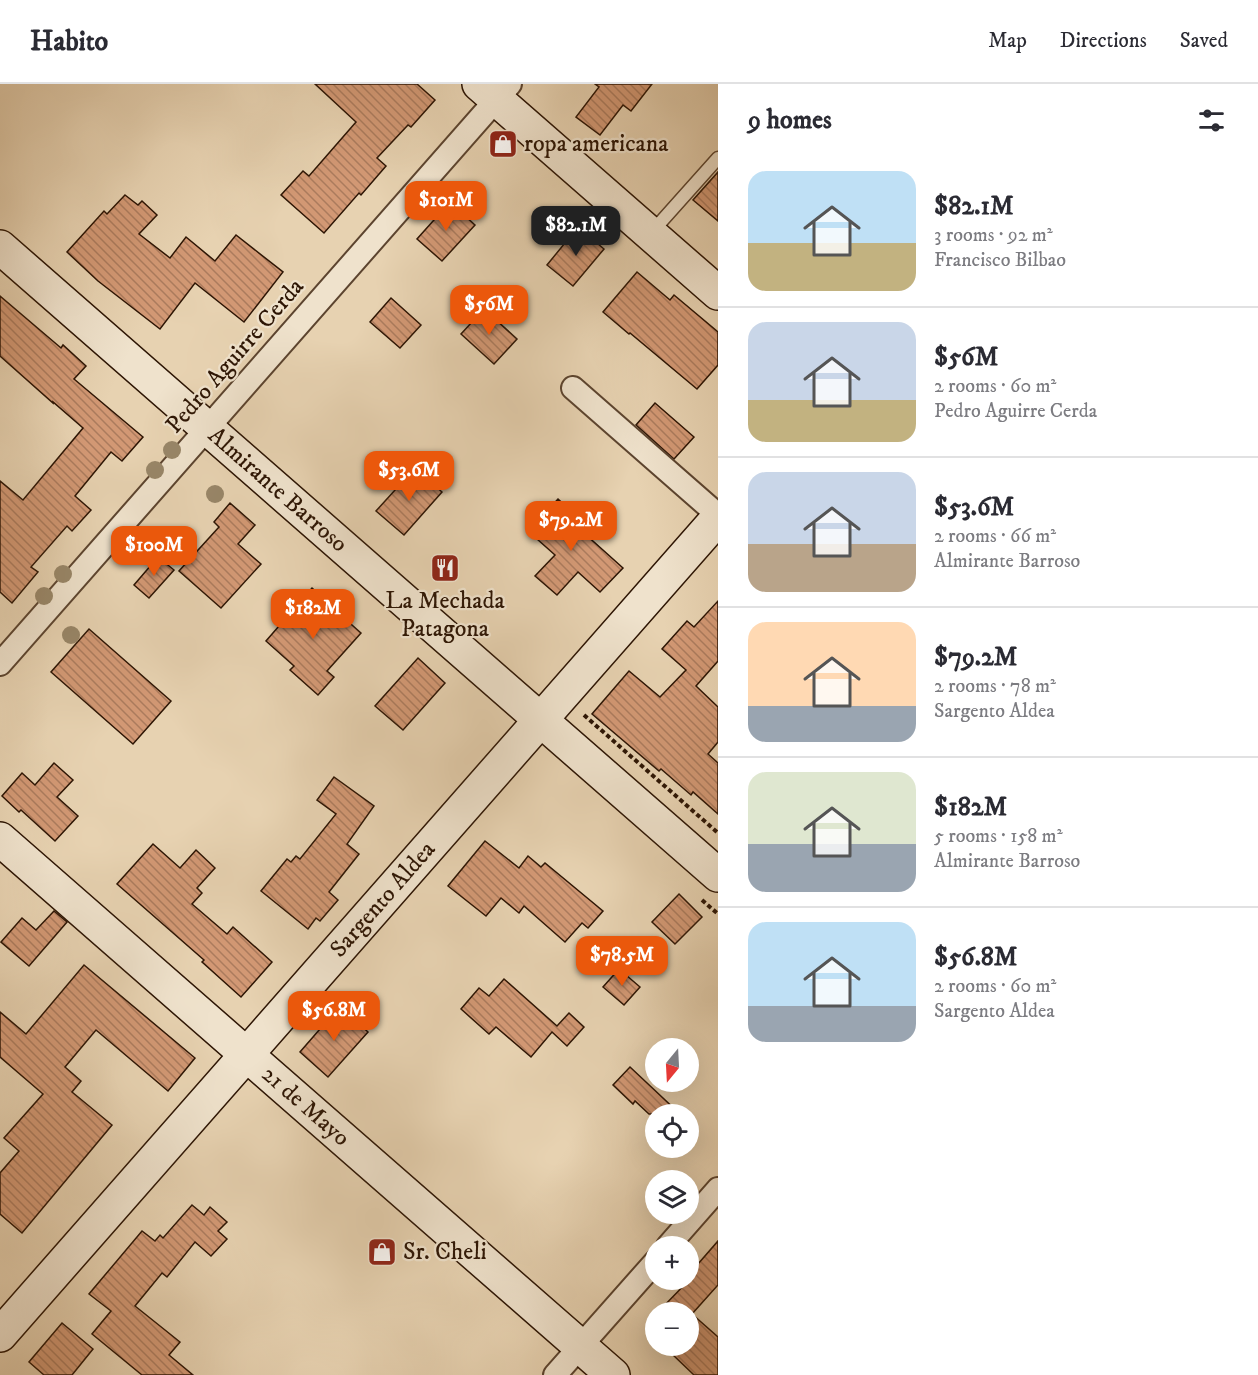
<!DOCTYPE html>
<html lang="en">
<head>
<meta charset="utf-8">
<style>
  body { margin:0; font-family:"IM FELL DW Pica",serif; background:#f2f2f3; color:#2b2b33; height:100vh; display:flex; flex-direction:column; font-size:22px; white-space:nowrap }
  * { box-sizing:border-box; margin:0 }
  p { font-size:20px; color:#7c7c81 }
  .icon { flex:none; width:33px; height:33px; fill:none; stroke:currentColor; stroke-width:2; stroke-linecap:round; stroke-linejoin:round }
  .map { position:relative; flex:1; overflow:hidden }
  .side { display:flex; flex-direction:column; background:#fff; width:540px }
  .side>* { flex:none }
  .needle { width:39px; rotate:198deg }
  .tools { position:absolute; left:645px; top:954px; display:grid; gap:12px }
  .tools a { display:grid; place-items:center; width:54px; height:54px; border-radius:50%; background:#fff; box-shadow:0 6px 24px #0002; font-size:30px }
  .price { position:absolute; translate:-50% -51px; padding:0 14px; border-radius:12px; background:#ea580c; color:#fff; font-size:20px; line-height:39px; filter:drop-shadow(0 2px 3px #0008) }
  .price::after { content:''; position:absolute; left:50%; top:36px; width:18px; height:14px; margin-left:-9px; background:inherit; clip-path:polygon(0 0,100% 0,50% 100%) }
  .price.selected { background:#222; color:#fff }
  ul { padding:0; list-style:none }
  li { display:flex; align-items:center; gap:18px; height:150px; padding:0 30px }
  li+li { border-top:2px solid #e1e1e2 }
  li span { display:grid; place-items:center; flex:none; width:168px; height:120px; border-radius:18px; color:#555 }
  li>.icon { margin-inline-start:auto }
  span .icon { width:72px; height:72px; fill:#fffc; stroke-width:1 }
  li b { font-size:26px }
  h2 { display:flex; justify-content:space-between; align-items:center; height:72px; padding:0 30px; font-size:26px }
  header { display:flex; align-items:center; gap:36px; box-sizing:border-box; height:84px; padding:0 30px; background:#fff; border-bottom:2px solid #e1e1e2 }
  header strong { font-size:28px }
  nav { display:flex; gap:33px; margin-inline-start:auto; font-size:21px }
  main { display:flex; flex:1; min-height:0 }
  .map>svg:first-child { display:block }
  .building { fill:url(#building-back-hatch); stroke:#2d1504; stroke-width:1.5 }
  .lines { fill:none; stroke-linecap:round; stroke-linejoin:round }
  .lane-casing { stroke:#5c442f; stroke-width:15 }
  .street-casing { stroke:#5c442f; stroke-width:26 }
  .secondary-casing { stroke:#2d1504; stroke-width:36 }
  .path { stroke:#2d1504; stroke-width:4; stroke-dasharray:4.5 3; stroke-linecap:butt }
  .lane { stroke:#efe2cc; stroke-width:12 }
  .street { stroke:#efe2cc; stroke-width:22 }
  .secondary { stroke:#efe2cc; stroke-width:33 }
  .tree { fill:#988668 }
  .labels { text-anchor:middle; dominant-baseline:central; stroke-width:4.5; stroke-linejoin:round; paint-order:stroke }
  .poi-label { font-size:24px; fill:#2d1504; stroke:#efe2cc; text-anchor:start }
  .street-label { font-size:24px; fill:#2d1504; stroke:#efe2cc }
</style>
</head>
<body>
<header>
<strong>Habito</strong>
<nav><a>Map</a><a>Directions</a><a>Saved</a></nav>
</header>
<main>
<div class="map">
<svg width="718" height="1291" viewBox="0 0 718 1291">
  <defs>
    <pattern id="building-back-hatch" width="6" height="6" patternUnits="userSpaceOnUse" patternTransform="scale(1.5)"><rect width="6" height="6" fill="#d29874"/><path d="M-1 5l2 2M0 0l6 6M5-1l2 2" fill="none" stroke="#ab7b5d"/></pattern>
  </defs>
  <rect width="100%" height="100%" fill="#e7d2b1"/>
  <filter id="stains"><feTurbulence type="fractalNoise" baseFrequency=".00333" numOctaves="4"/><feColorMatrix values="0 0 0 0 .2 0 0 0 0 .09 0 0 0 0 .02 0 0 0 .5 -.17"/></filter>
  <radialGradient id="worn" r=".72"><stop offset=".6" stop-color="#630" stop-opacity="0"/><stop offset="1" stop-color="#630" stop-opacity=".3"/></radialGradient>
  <g class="building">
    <polygon points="315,0 417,0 435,16 411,43 408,41 377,74 386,82 361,111 359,109 324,149 281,111 303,87 309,92 356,38"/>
    <polygon points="595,0 652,0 631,27 623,21 600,51 576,33 599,3"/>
    <polygon points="718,88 718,137 693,116"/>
    <polygon points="125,111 138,121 142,117 157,131 139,150 170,174 186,153 215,177 236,151 283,188 244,238 195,199 160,245 98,197 67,168 104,127 107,130"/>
    <polygon points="450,118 475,141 442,177 417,155"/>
    <polygon points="578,143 604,165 573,202 547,181"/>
    <polygon points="637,188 670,216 674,211 718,248 718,281 697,305 630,249 629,250 603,228"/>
    <polygon points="0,212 61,264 63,261 86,282 74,295 143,353 122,377 111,368 75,412 91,426 72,447 67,442 31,483 38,488 12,519 0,508 0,397 23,416 83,344 53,318 53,319 0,272"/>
    <polygon points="391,214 421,241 400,264 370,238"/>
    <polygon points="484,225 517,255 494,280 461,250"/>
    <polygon points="655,319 694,353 674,375 636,341"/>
    <polygon points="415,384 442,408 404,451 376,427"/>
    <polygon points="558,415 580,435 574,440 623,484 600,508 578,488 557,511 535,492 555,471 528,447"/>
    <polygon points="230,419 255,441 238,460 261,480 221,524 179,487 219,443 214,438"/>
    <polygon points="158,473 174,486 149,514 134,501"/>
    <polygon points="312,504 335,524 334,525 361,549 327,587 334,593 318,611 290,586 294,582 266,557"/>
    <polygon points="718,517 718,577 696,602 718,623 718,658 708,670 718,679 718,730 693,708 691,711 661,685 659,687 592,630 629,587 660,613 686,586 662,565 687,537 694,543"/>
    <polygon points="89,545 171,617 133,660 51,588"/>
    <polygon points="418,574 445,599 403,646 375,622"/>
    <polygon points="54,679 73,696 57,713 78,732 55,757 21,726 19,728 2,712 22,689 35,701"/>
    <polygon points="334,693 374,722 347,760 359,770 329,808 338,816 320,837 316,834 308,845 261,807 287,775 291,778 296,772 300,775 336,730 317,716"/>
    <polygon points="485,757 519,784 528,772 541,783 545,779 603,827 588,844 582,839 565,858 524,822 519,829 501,814 486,832 448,802"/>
    <polygon points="153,760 180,784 196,766 215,784 197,804 202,809 192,820 227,850 233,843 272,878 241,913 202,878 204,876 117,800"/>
    <polygon points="679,810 702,833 675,860 652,838"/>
    <polygon points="54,827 67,838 29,882 1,858 22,834 36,846"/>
    <polygon points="84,881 195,974 168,1007 96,946 65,983 81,997 72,1008 112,1041 22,1149 0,1130 0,1089 19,1067 4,1054 43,1010 0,973 0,928 26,950"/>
    <polygon points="619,885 640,903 624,921 603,903"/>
    <polygon points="504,895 557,942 569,929 584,943 567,962 552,948 531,973 496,943 489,950 461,925 479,904 489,912"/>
    <polygon points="340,922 368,948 328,993 300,968"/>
    <polygon points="630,983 680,1030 649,1030 635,1017 633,1020 613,1001"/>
    <polygon points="192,1121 204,1131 210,1123 227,1138 218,1147 227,1155 211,1172 195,1158 167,1193 162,1189 135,1222 180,1258 169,1271 193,1291 142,1291 92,1250 111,1227 89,1210 142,1147 155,1157 160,1151 163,1154"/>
    <polygon points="718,1157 718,1201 692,1230 718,1253 718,1291 694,1291 672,1270 676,1266 671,1262 688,1262 688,1228 658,1228 694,1191 691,1188"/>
    <polygon points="62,1239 93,1265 72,1291 44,1291 29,1278"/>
  </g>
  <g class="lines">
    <g class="lane-casing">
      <polyline id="lane" points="651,149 718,74"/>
    </g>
    <g class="street-casing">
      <g id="street">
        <polyline points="573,304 718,431"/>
        <polyline points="0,580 510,0"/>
        <polyline points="668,1162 718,1105"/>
        <polyline points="555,1291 656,1177"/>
      </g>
    </g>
    <g class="secondary-casing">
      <g id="secondary">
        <polyline points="479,0 718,209"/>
        <path id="s1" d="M0,163L718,791"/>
        <path id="s2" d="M0,755L613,1291"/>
        <path id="s3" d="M0,1251L718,434"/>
      </g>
    </g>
    <g class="path">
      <polyline points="584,631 718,749"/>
      <polyline points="702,816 718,830"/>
    </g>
    <use href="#lane" class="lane"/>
    <use href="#street" class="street"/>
    <use href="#secondary" class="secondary"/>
  </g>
  <g class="tree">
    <circle cx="172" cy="366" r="9"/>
    <circle cx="155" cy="386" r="9"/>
    <circle cx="215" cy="410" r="9"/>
    <circle cx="63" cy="490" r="9"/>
    <circle cx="44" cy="512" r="9"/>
    <circle cx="71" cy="551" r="9"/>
  </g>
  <defs>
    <g id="shop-square" transform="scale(1.5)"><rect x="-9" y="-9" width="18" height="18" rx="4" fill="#8f2418" stroke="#efe2cc"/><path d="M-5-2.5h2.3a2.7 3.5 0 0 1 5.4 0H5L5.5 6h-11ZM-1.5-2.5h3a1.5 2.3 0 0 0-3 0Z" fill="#fff"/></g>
    <g id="restaurant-square" transform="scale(1.5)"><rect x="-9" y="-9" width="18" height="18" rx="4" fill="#8f2418" stroke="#efe2cc"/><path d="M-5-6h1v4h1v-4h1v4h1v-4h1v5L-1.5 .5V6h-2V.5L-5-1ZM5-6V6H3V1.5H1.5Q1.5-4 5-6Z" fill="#fff"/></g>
  </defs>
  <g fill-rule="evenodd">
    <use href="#shop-square" x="503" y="60"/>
    <use href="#restaurant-square" x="445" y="484"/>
    <use href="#shop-square" x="382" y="1168"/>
  </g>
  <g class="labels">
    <g class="poi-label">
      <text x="524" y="60">ropa americana</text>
      <text x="445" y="517" text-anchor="middle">La Mechada<tspan x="445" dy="28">Patagona</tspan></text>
      <text x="403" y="1168">Sr. Cheli</text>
    </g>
    <g class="street-label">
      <text transform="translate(235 272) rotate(-49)">Pedro Aguirre Cerda</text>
      <text stroke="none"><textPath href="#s1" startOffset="369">Almirante Barroso</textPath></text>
      <text stroke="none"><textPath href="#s3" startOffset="580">Sargento Aldea</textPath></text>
      <text stroke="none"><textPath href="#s2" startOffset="406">21 de Mayo</textPath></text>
    </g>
  </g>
  <rect width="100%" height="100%" filter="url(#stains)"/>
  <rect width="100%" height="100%" fill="url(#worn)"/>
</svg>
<div class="tools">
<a><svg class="needle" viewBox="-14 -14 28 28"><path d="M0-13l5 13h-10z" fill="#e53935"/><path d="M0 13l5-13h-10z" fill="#7c7c81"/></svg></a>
<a><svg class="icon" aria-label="locate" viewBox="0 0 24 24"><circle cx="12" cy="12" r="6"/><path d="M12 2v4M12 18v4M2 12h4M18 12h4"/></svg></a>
<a><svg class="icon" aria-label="layers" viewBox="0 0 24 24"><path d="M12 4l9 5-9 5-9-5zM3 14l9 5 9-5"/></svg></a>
<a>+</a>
<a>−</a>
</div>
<b class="price" style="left:446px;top:148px">$101M</b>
<b class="price selected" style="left:576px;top:173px">$82.1M</b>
<b class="price" style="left:489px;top:252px">$56M</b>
<b class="price" style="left:409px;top:418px">$53.6M</b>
<b class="price" style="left:571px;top:468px">$79.2M</b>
<b class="price" style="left:154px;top:493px">$100M</b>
<b class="price" style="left:313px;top:556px">$182M</b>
<b class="price" style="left:622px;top:903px">$78.5M</b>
<b class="price" style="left:334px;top:958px">$56.8M</b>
</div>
<section class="side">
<h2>9 homes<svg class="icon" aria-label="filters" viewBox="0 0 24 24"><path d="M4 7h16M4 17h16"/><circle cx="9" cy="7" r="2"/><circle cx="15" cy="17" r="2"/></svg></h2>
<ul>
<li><span style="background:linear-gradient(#bfe0f5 60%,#c2b280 0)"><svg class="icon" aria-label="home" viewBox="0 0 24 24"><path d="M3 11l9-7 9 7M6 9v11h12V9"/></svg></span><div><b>$82.1M</b><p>3 rooms · 92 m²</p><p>Francisco Bilbao</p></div></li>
<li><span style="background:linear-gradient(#c9d6e8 65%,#c2b280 0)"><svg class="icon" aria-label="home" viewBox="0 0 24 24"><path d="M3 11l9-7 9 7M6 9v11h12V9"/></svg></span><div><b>$56M</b><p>2 rooms · 60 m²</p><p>Pedro Aguirre Cerda</p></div></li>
<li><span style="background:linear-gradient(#c9d6e8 60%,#b9a48a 0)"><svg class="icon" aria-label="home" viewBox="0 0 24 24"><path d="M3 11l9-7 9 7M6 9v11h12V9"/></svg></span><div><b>$53.6M</b><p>2 rooms · 66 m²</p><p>Almirante Barroso</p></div></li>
<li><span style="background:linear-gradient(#ffd9b3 70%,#9aa5b1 0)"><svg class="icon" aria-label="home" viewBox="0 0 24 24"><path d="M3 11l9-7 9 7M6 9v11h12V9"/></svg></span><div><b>$79.2M</b><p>2 rooms · 78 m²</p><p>Sargento Aldea</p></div></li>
<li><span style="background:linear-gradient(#dfe7d0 60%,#9aa5b1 0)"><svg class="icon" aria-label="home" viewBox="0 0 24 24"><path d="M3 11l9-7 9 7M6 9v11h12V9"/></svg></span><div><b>$182M</b><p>5 rooms · 158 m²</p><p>Almirante Barroso</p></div></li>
<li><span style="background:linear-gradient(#bfe0f5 70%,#9aa5b1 0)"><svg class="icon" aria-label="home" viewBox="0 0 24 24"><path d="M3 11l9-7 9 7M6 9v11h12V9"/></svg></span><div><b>$56.8M</b><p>2 rooms · 60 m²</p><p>Sargento Aldea</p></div></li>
</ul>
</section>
</main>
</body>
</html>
